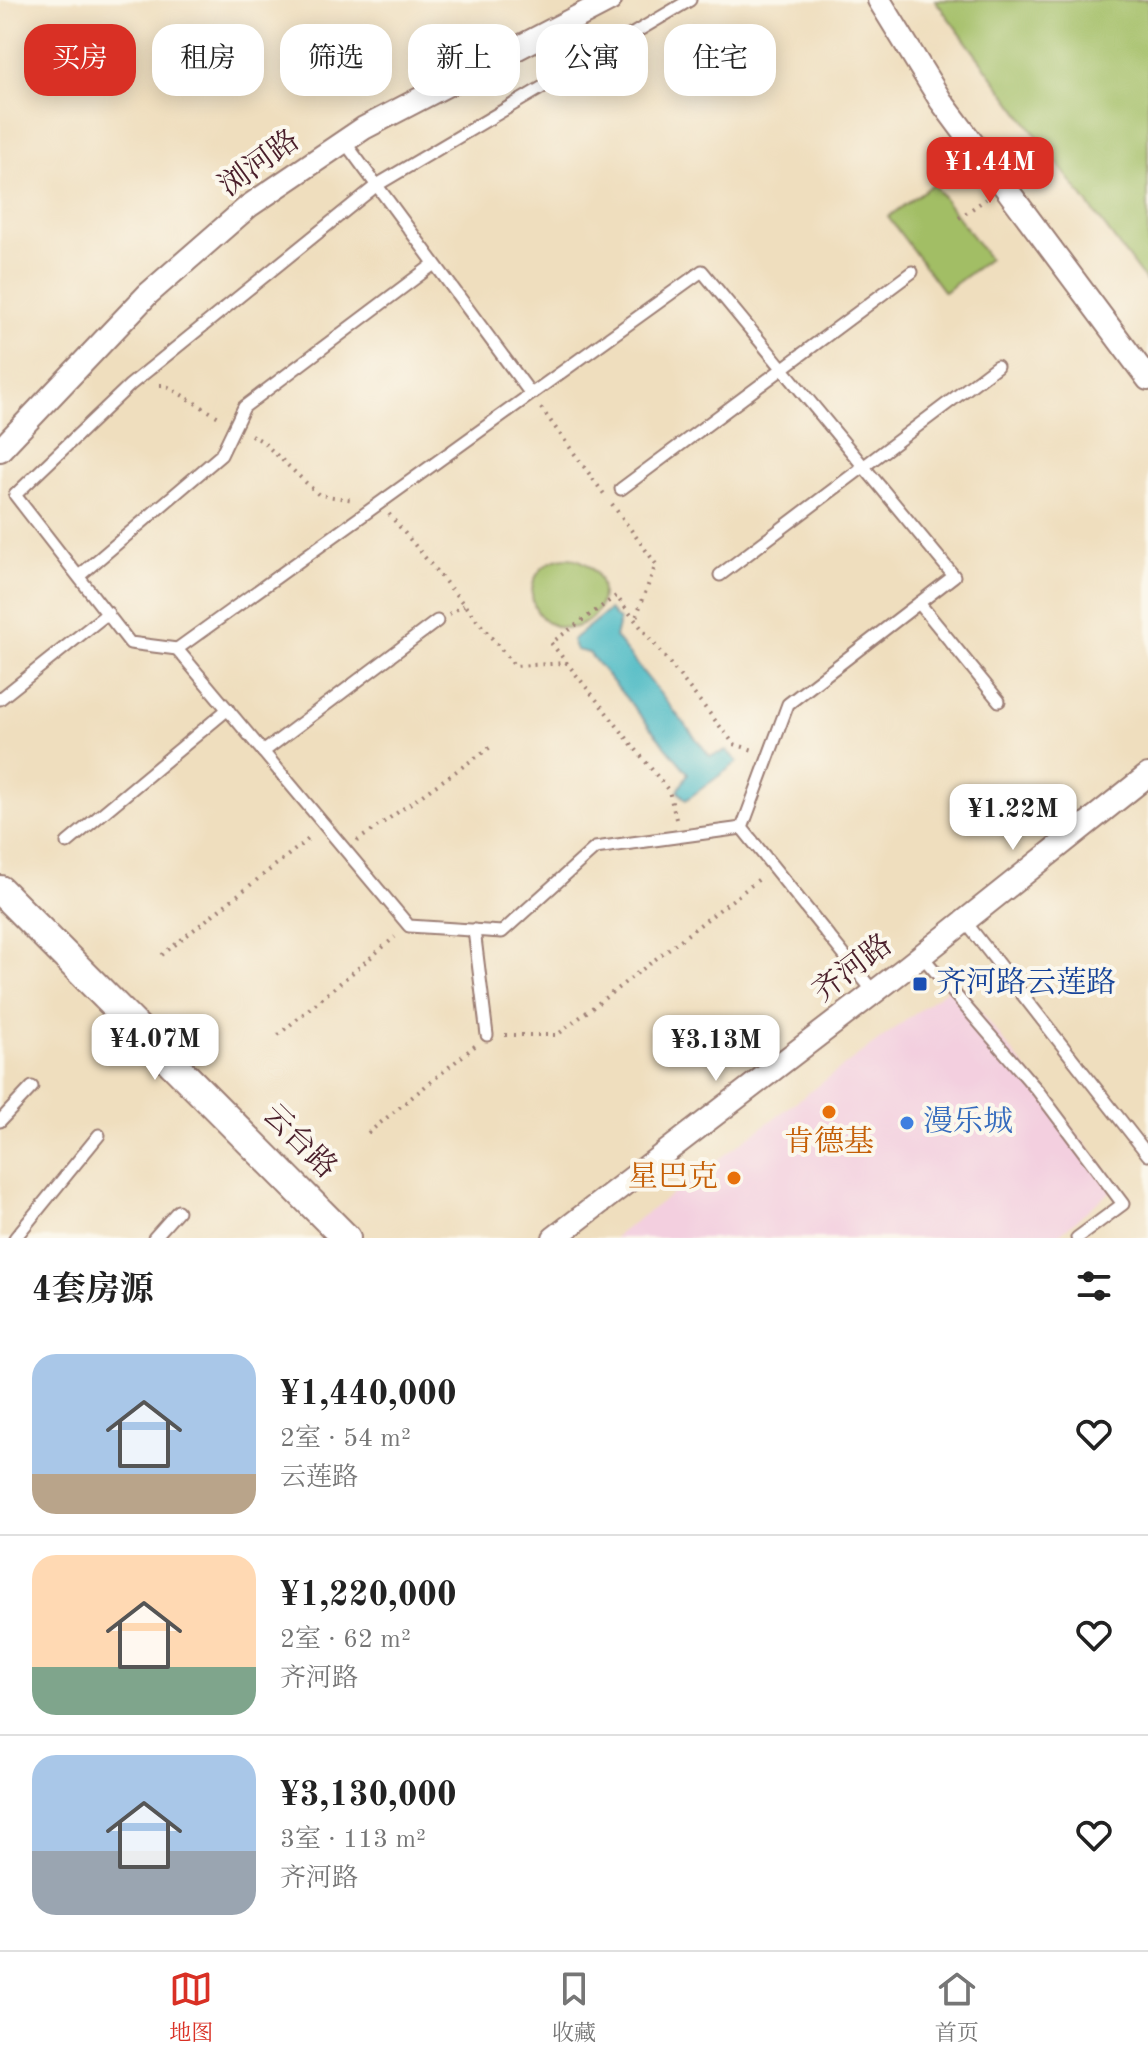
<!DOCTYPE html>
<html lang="zh">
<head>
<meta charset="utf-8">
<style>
  body { margin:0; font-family:"Old Standard TT","Noto Serif SC",serif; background:#f2f2f2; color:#222; height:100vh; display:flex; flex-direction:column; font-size:30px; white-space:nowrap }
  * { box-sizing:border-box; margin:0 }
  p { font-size:26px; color:#767676 }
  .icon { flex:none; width:44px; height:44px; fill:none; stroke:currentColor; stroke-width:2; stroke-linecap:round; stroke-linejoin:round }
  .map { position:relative; height:1238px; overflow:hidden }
  .panel { display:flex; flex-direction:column; background:#fff; flex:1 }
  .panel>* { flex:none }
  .guide { position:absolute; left:24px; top:24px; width:1100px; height:72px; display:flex; gap:16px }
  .price { position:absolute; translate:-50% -68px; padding:0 18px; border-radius:16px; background:#fff; color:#222; font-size:26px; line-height:52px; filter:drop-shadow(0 2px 4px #0008) }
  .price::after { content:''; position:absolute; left:50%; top:48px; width:24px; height:18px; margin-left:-12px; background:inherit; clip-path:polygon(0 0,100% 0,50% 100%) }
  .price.active { background:#d93025; color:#fff }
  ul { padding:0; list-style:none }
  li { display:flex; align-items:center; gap:24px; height:200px; padding:0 32px }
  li+li { border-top:2px solid #e0e0e0 }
  li span { display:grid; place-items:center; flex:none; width:224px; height:160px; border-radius:24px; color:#555 }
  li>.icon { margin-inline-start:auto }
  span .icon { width:96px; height:96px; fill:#fffc; stroke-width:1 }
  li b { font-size:34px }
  h2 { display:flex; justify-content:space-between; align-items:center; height:96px; padding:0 32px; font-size:34px }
  .pill { padding:0 28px; border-radius:24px; background:#fff; box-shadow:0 4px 20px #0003; font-size:28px; line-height:72px }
  .pill.active { background:#d93025; color:#fff }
  .dock { display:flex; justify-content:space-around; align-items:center; height:112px; border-top:2px solid #e0e0e0; background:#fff; font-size:22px; color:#767676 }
  .dock a { display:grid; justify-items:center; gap:4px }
  .dock .active { color:#d93025 }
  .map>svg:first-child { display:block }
  .built { fill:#f3cfdf }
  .green { fill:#a2be65; stroke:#766e48; stroke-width:2 }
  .water { fill:#4cbac4; stroke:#4b6c78; stroke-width:2 }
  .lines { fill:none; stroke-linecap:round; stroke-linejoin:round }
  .service-casing { stroke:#9c7e74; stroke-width:15 }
  .minor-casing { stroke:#9c7e74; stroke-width:26 }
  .tertiary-casing { stroke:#9c7e74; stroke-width:32 }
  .path { stroke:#9c7e74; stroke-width:4; stroke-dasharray:2 6; stroke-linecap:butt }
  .service { stroke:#fff; stroke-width:11 }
  .minor { stroke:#fff; stroke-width:22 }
  .tertiary { stroke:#fff; stroke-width:28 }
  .transit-dot { fill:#1a4fb4; stroke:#fbf7ec; stroke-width:3 }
  .food-dot { fill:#e8710a; stroke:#fbf7ec; stroke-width:3 }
  .shop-dot { fill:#3f7fe0; stroke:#fbf7ec; stroke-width:3 }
  .labels { text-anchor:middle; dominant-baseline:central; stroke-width:8; stroke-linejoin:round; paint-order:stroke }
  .street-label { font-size:30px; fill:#4a1f2b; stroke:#fbf7ec }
  .transit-label { font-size:30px; fill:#164399; stroke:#fbf7ec; text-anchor:start }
  .shop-label { font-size:30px; fill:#366cbe; stroke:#fbf7ec; text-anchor:start }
  .food-label { font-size:30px; fill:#c56008; stroke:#fbf7ec }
</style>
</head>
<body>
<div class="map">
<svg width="1148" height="1238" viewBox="0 0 1148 1238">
  <rect width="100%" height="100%" fill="#fbf7ec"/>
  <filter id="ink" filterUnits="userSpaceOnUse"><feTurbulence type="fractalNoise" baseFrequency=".0125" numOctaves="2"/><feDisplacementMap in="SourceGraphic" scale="16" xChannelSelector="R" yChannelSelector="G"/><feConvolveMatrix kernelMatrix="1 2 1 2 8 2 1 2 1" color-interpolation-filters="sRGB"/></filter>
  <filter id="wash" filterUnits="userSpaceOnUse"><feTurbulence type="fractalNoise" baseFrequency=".006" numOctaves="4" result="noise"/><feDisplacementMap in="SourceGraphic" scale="32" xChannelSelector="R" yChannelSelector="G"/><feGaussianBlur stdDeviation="1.8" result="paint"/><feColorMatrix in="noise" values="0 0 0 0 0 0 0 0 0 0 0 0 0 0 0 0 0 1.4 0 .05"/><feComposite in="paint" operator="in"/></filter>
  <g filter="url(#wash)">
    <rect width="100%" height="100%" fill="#efdebe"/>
    <polygon class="built" points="957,982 1118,1185 1055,1238 613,1238"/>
    <g class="green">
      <polygon points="935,0 1148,0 1148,284"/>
      <polygon points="933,184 989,259 944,292 888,217"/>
      <circle cx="567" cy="593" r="35"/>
    </g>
    <polygon class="water" points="609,610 619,621 615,637 710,756 727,751 738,762 686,800 678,791 688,773 589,653 576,650 572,640"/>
  </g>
  <g filter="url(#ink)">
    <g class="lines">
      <g class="service-casing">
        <g id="service">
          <polyline points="344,141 531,394"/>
          <polygon points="702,271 954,576 788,704 742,828 595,848 502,932 409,926 177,649"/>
          <polyline points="621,489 912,272"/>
          <polyline points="720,575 997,366"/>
          <polyline points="79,576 221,455 244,407 434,264"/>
          <polyline points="919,603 999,701"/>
          <polyline points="177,649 130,643 15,495 130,385 377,185 690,0"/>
          <polyline points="0,699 108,613"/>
          <polyline points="263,752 437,621"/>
          <polyline points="742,828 873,991"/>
          <polyline points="67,843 228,709"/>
          <polyline points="964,920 1148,1155"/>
          <polyline points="474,930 487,1035"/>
          <polyline points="921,955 1038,1091 1123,1204 1077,1238"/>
          <polyline points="0,1121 32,1087"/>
          <polyline points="15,1238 99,1135"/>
          <polyline points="154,1238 178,1211"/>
        </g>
      </g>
      <g class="minor-casing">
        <g id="minor">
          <polyline points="879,0 941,101 1148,379"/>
          <polyline points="0,450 148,294 249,206 364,128 610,0"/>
          <polyline points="554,1238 907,967 1148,775"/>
        </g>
      </g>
      <g class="tertiary-casing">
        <polyline id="tertiary" points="0,890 346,1238"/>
      </g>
      <g class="path">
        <polyline points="959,218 986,199"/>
        <polyline points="160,385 165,385 222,419"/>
        <polyline points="541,408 604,494"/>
        <polyline points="251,435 262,441 319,495 354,500"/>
        <polyline points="612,504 656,564 635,620"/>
        <polyline points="389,514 515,666 567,663"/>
        <polyline points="449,614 464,605"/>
        <polyline points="676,819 669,791 551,643 616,596 734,744 753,750"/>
        <polyline points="357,841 492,746"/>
        <polyline points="162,955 311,837"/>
        <polyline points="278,1035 395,937"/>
        <polyline points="505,1035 557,1035 762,877"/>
        <polyline points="368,1133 476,1045"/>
      </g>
      <use href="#service" class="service"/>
      <use href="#minor" class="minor"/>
      <use href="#tertiary" class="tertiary"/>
    </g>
  </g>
  <rect class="transit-dot" x="912" y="976" width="16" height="16" rx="4"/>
  <g class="food-dot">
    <circle cx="829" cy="1112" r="8"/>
    <circle cx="734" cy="1178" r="8"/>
  </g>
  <circle class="shop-dot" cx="907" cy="1123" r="8"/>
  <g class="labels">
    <g class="street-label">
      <text transform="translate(260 164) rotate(-36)">浏河路</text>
      <text transform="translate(853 969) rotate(-37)">齐河路</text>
      <text transform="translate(299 1142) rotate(45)">云台路</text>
    </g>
    <g class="transit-label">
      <text x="936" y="984">齐河路云莲路</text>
    </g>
    <g class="shop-label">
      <text x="923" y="1123">漫乐城</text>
    </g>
    <g class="food-label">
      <text x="829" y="1143">肯德基</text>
      <text x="718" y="1178" text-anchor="end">星巴克</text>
    </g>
  </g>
</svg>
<b class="price active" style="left:990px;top:205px">¥1.44M</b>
<b class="price" style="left:1013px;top:852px">¥1.22M</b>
<b class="price" style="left:155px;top:1082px">¥4.07M</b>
<b class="price" style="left:716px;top:1083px">¥3.13M</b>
<div class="guide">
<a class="pill active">买房</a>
<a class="pill">租房</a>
<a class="pill">筛选</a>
<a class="pill">新上</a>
<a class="pill">公寓</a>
<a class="pill">住宅</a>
</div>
</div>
<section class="panel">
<h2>4套房源<svg class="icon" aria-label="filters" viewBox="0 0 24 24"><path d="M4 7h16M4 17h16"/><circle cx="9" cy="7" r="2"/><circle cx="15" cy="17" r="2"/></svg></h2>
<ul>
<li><span style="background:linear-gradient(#a9c7e8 75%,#b9a48a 0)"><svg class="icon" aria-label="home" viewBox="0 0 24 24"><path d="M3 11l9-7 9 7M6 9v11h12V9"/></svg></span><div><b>¥1,440,000</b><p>2室 · 54 m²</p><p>云莲路</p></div><svg class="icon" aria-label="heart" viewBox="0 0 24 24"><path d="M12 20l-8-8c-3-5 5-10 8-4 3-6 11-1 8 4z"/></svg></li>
<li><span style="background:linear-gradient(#ffd9b3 70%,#7fa58c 0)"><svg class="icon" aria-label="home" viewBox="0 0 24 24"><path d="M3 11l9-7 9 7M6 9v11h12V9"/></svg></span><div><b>¥1,220,000</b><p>2室 · 62 m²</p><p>齐河路</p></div><svg class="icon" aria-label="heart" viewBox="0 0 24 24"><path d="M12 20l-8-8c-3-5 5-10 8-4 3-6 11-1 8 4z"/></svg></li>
<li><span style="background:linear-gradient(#a9c7e8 60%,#9aa5b1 0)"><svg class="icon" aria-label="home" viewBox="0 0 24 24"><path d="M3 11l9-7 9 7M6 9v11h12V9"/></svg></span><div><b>¥3,130,000</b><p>3室 · 113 m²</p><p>齐河路</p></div><svg class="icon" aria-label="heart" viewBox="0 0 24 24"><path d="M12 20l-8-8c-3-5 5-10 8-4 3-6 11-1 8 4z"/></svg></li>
</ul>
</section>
<nav class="dock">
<a class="active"><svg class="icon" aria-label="map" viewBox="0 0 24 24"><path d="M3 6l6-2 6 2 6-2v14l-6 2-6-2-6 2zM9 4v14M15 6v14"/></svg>地图</a>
<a><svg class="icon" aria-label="saved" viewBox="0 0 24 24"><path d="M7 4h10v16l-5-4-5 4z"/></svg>收藏</a>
<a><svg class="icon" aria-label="home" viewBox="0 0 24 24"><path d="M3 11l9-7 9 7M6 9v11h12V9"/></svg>首页</a>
</nav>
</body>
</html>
